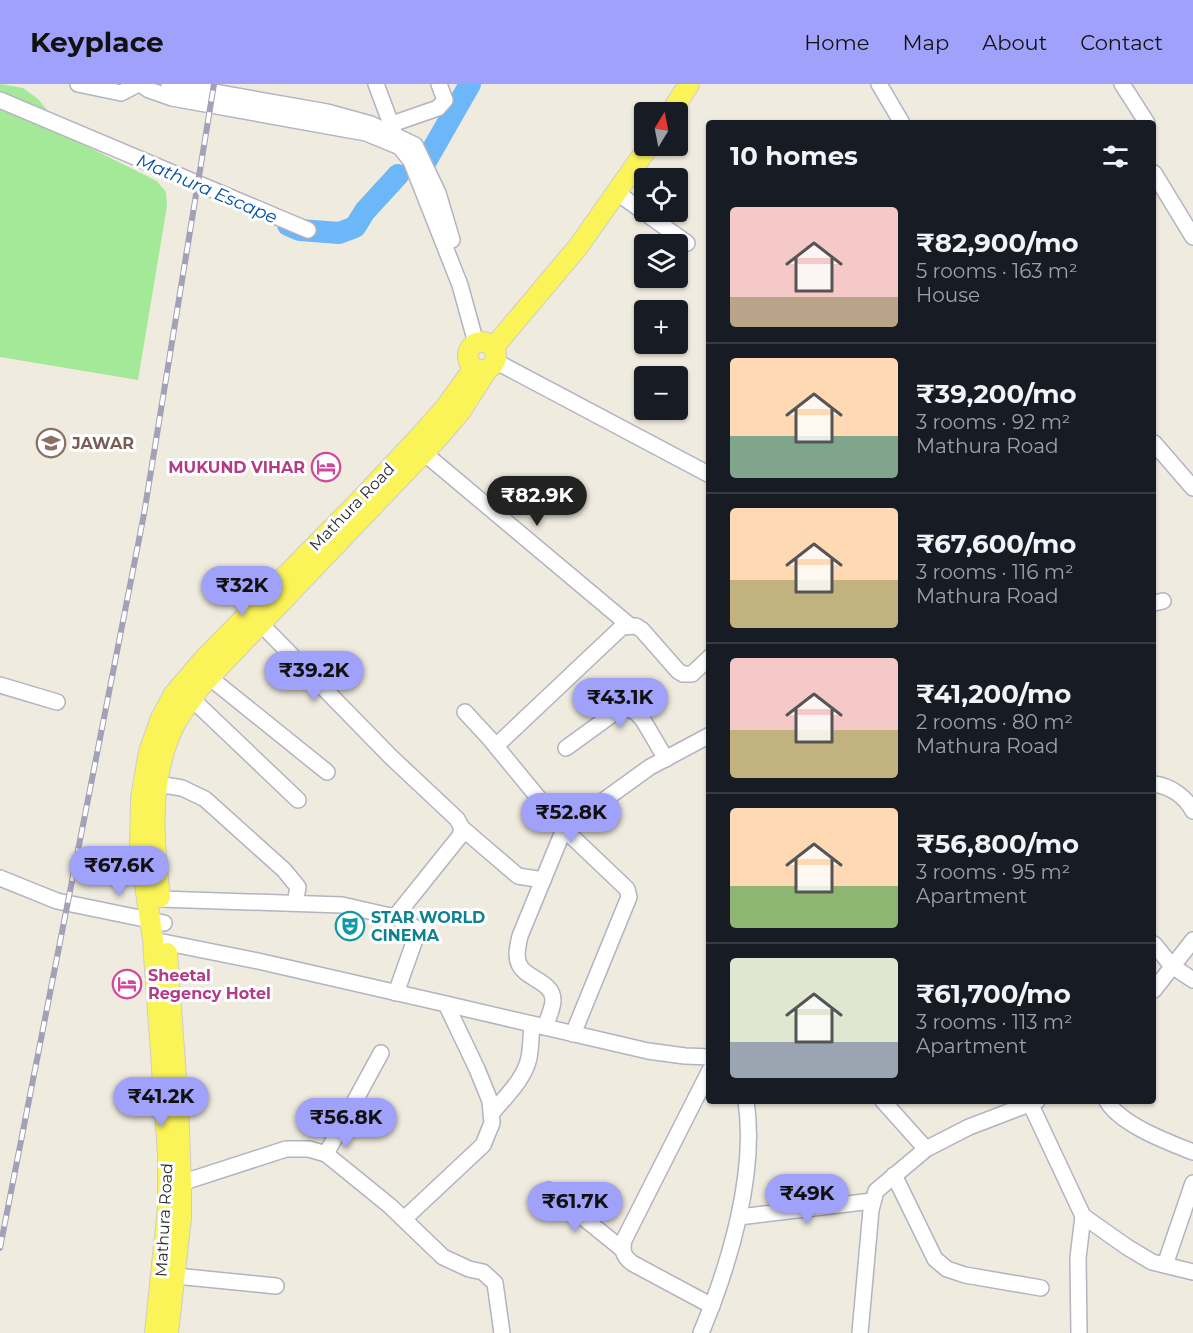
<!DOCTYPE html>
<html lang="en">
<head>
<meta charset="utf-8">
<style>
  body { margin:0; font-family:Montserrat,sans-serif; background:#20242c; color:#f1f3f6; height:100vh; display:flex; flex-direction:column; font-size:22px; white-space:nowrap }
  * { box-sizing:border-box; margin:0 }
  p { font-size:20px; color:#9ea1a6 }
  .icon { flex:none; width:33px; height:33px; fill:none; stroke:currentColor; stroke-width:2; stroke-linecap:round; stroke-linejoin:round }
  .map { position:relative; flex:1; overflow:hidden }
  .side { position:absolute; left:706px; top:36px; width:450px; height:984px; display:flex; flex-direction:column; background:#171b24; border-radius:6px; box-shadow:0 2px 4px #0004 }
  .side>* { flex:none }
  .needle { width:39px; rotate:10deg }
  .fabs { position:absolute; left:634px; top:18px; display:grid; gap:12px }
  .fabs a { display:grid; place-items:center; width:54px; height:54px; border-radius:6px; background:#171b24; box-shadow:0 2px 4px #0004; font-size:30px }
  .price { position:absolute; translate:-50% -51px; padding:0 14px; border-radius:21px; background:#a0a1fa; color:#111; font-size:20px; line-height:39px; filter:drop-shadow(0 2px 3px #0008) }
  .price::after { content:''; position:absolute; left:50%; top:36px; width:18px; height:14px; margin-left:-9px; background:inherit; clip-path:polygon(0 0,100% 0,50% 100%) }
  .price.selected { background:#222; color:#fff }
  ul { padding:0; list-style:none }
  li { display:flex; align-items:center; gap:18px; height:150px; padding:0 24px }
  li+li { border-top:2px solid #363941 }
  li span { display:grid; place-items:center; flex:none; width:168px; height:120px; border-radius:6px; color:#555 }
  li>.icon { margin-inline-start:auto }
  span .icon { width:72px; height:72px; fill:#fffc; stroke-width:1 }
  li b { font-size:26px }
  h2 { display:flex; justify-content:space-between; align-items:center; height:72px; padding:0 24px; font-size:26px }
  header { display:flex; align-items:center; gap:36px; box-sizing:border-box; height:84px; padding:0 30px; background:#a0a1fa; color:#111 }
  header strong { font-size:28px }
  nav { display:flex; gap:33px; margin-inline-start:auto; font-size:21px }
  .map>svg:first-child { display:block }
  .green { fill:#a4e998 }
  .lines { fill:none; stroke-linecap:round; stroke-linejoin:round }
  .river { stroke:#6cb7f7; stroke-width:22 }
  .minor-casing { stroke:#b3b3c1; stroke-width:18 }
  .major-casing { stroke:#cdcdcd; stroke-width:22 }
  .minor { stroke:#fff; stroke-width:15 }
  .major { stroke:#faf459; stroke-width:20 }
  .rail-casing { stroke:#a2a1b8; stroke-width:6 }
  .rail { stroke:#fff; stroke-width:4; stroke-dasharray:11; stroke-linecap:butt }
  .labels { text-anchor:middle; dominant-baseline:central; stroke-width:6; stroke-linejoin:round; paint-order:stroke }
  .education-label { font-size:16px; font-weight:bold; fill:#785e54; stroke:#fff; text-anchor:start }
  .hotel-label { font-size:16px; font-weight:bold; fill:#b23c85; stroke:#fff; text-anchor:end }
  .street-label { font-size:16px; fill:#2d2d2d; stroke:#fff }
  .culture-label { font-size:16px; font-weight:bold; fill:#0d838f; stroke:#fff; text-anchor:start }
  .water-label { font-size:18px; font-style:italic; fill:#0450aa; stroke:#fff }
</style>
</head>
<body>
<header>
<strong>Keyplace</strong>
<nav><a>Home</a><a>Map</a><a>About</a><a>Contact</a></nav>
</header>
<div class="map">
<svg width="1193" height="1249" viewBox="0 0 1193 1249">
  <rect width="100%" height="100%" fill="#efebdf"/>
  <polygon class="green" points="0,0 23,4 38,15 70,54 157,97 166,108 167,122 138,296 0,273"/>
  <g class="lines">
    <g class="river">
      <polyline points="426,77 470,0"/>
      <polyline points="288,141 300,146 339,149 355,143 365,127 398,91"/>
    </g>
    <g class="minor-casing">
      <g id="minor">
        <polyline points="78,0 121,9 138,0"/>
        <polyline points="140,0 149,6 172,14 366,49 400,63 411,77 460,201 476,259"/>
        <polyline points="169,0 327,28 371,40 415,61 438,109 452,156"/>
        <polyline points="376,0 394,48"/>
        <polyline points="879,0 902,39"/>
        <polyline points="1122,0 1147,39"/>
        <polyline points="0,16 308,146"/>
        <polyline points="392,40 438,24 445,16 439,0"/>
        <polyline points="1154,89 1193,153"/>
        <polyline points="616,108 687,159"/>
        <polyline points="495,277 710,391"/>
        <polyline points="1154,359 1193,404"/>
        <polyline points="424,369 629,541"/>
        <polyline points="1154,519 1163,517"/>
        <polyline points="261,540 391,673 457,735 462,744 460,752 395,833"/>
        <polyline points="209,593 327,688"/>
        <polyline points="0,601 57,618"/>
        <polyline points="192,615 298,716"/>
        <polyline points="465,628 490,655 564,745 650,683 710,651"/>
        <polyline points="496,662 622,543 636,542 642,546 678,587 683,590 692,590 710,573"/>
        <polyline points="566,664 617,627 627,625 636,628 643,636 666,675"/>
        <polyline points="158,700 182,704 205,715 284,786 298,803 295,819"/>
        <path d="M1154,700C1170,702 1185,712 1193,727"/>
        <polyline points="462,744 518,792 543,796"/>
        <polyline points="0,794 57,817 164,839"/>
        <polyline points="160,815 342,821 395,833 409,839 415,844 417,850 396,909"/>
        <polyline points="153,856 258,877 446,920 477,985 490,1017 492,1039 483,1061 404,1135"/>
        <polyline points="1154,860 1172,882 1193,896"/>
        <polyline points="1154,906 1193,856"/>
        <polyline points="446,920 648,967 685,972 710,973"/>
        <path d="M545,943C547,936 553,925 553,916C553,897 525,895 519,880C515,872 518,861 520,852L564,745L627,805L629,813L573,950"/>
        <path d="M710,986L624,1156C622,1167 623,1172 632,1179L712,1222"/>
        <polyline points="883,1017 926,1065"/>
        <polyline points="1029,1017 1083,1132 1127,1163 1152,1178 1193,1188"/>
        <path d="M1107,1017C1121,1041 1168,1058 1193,1068"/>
        <path d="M492,1029C505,1013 524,996 529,974C531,963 531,951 532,940"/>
        <polyline points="326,1070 381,969"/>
        <polyline points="894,1091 935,1175 947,1185 965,1191 1041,1204"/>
        <polyline points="181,1099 286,1065 309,1065 326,1070 390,1122 443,1173 469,1185 483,1188 495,1199 502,1249"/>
        <polyline points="549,1106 622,1165"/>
        <polyline points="739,1133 872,1117"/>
        <polyline points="1165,1181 1193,1099"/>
        <polyline points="176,1192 276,1202"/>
        <path d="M701,1249C729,1182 757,1090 746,1017"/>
        <polyline points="860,1249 871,1126 876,1107 926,1065 969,1043 1037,1017"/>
        <polyline points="1079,1249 1078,1174 1083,1132"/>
      </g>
    </g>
    <g class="major-casing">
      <g id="major">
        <polyline points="671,28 689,0"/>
        <circle cx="482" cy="272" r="14"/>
        <polyline points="493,264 578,163 649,62"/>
        <path d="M160,813C153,755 148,692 176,638C183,626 192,615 200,603L435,357L460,328L487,286"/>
        <polyline points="167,869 178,1021 181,1099 181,1134 168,1249"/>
        <polyline points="155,1249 168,1123 168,1069 153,856 140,766 141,714 149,668 161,634 174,610 204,575 363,413 422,350 445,324 474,284"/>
      </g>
    </g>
    <use href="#minor" class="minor"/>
    <use href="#major" class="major"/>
    <g class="rail-casing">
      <polyline id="rail" points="0,1164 144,430 214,0"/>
    </g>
    <use href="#rail" class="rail"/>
  </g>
  <defs>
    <g id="school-ring" transform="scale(1.5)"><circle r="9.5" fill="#fff" stroke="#8d6e63" stroke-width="1.5"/><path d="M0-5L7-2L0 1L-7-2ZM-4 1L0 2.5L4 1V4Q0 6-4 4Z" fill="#8d6e63"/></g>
    <g id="hotel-ring" transform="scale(1.5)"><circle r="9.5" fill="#fff" stroke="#d1479c" stroke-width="1.5"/><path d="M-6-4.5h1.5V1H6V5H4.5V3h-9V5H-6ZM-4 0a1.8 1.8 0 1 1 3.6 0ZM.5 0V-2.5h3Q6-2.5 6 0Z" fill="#d1479c"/></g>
    <g id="theatre-ring" transform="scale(1.5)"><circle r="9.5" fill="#fff" stroke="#0f9aa8" stroke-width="1.5"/><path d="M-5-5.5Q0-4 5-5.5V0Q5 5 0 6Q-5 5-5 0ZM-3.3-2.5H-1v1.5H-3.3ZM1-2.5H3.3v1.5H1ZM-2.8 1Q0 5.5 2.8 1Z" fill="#0f9aa8"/></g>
  </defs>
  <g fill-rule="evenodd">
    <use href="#school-ring" x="51" y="359"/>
    <use href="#hotel-ring" x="326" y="383"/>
    <use href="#theatre-ring" x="350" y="842"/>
    <use href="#hotel-ring" x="127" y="900"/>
  </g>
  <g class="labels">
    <g class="education-label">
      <text x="72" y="359">JAWAR</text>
    </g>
    <g class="hotel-label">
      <text x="305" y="383">MUKUND VIHAR</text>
      <text x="148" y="891" text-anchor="start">Sheetal<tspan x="148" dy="18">Regency Hotel</tspan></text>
    </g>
    <g class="street-label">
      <text transform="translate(352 423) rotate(-46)">Mathura Road</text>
      <text transform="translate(164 1136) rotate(-87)">Mathura Road</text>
    </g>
    <g class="culture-label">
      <text x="371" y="833">STAR WORLD<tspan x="371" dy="18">CINEMA</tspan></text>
    </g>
    <g class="water-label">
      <text transform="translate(207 105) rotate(23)">Mathura Escape</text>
    </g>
  </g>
</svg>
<div class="fabs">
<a><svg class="needle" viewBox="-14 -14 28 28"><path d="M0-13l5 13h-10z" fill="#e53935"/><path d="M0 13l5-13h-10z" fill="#9ea1a6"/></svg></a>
<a><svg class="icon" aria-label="locate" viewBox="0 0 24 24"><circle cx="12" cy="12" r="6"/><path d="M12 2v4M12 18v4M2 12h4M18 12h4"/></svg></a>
<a><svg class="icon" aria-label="layers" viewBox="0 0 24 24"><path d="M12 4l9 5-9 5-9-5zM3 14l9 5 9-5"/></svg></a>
<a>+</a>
<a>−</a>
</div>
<b class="price selected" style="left:537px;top:443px">₹82.9K</b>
<b class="price" style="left:242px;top:533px">₹32K</b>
<b class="price" style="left:314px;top:618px">₹39.2K</b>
<b class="price" style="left:620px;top:645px">₹43.1K</b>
<b class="price" style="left:571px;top:760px">₹52.8K</b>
<b class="price" style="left:119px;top:813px">₹67.6K</b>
<b class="price" style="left:161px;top:1044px">₹41.2K</b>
<b class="price" style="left:346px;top:1065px">₹56.8K</b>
<b class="price" style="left:807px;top:1141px">₹49K</b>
<b class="price" style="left:575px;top:1149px">₹61.7K</b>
<section class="side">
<h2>10 homes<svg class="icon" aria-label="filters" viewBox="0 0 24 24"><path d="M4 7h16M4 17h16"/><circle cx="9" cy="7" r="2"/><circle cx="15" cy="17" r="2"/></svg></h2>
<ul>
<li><span style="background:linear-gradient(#f6c9c9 75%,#b9a48a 0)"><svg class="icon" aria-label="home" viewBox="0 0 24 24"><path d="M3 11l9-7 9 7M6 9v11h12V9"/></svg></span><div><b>₹82,900/mo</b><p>5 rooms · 163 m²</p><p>House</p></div></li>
<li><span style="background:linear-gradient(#ffd9b3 65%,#7fa58c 0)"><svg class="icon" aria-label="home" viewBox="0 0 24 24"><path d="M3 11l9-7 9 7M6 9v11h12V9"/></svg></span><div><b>₹39,200/mo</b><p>3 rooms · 92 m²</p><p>Mathura Road</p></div></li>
<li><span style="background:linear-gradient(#ffd9b3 60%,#c2b280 0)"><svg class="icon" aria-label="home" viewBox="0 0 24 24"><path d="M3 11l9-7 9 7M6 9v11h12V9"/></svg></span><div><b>₹67,600/mo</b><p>3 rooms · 116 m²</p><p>Mathura Road</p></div></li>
<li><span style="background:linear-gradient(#f6c9c9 60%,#c2b280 0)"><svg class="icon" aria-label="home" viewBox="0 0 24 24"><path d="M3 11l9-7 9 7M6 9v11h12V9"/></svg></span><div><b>₹41,200/mo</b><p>2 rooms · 80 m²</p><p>Mathura Road</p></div></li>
<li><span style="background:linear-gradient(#ffd9b3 65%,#8fb573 0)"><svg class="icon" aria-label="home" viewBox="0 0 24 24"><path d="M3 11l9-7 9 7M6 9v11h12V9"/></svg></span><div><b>₹56,800/mo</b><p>3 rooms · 95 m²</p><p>Apartment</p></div></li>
<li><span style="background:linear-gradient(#dfe7d0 70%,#9aa5b1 0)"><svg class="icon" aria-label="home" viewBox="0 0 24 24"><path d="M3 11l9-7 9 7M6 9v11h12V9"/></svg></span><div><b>₹61,700/mo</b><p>3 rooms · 113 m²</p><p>Apartment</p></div></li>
</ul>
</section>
</div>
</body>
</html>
